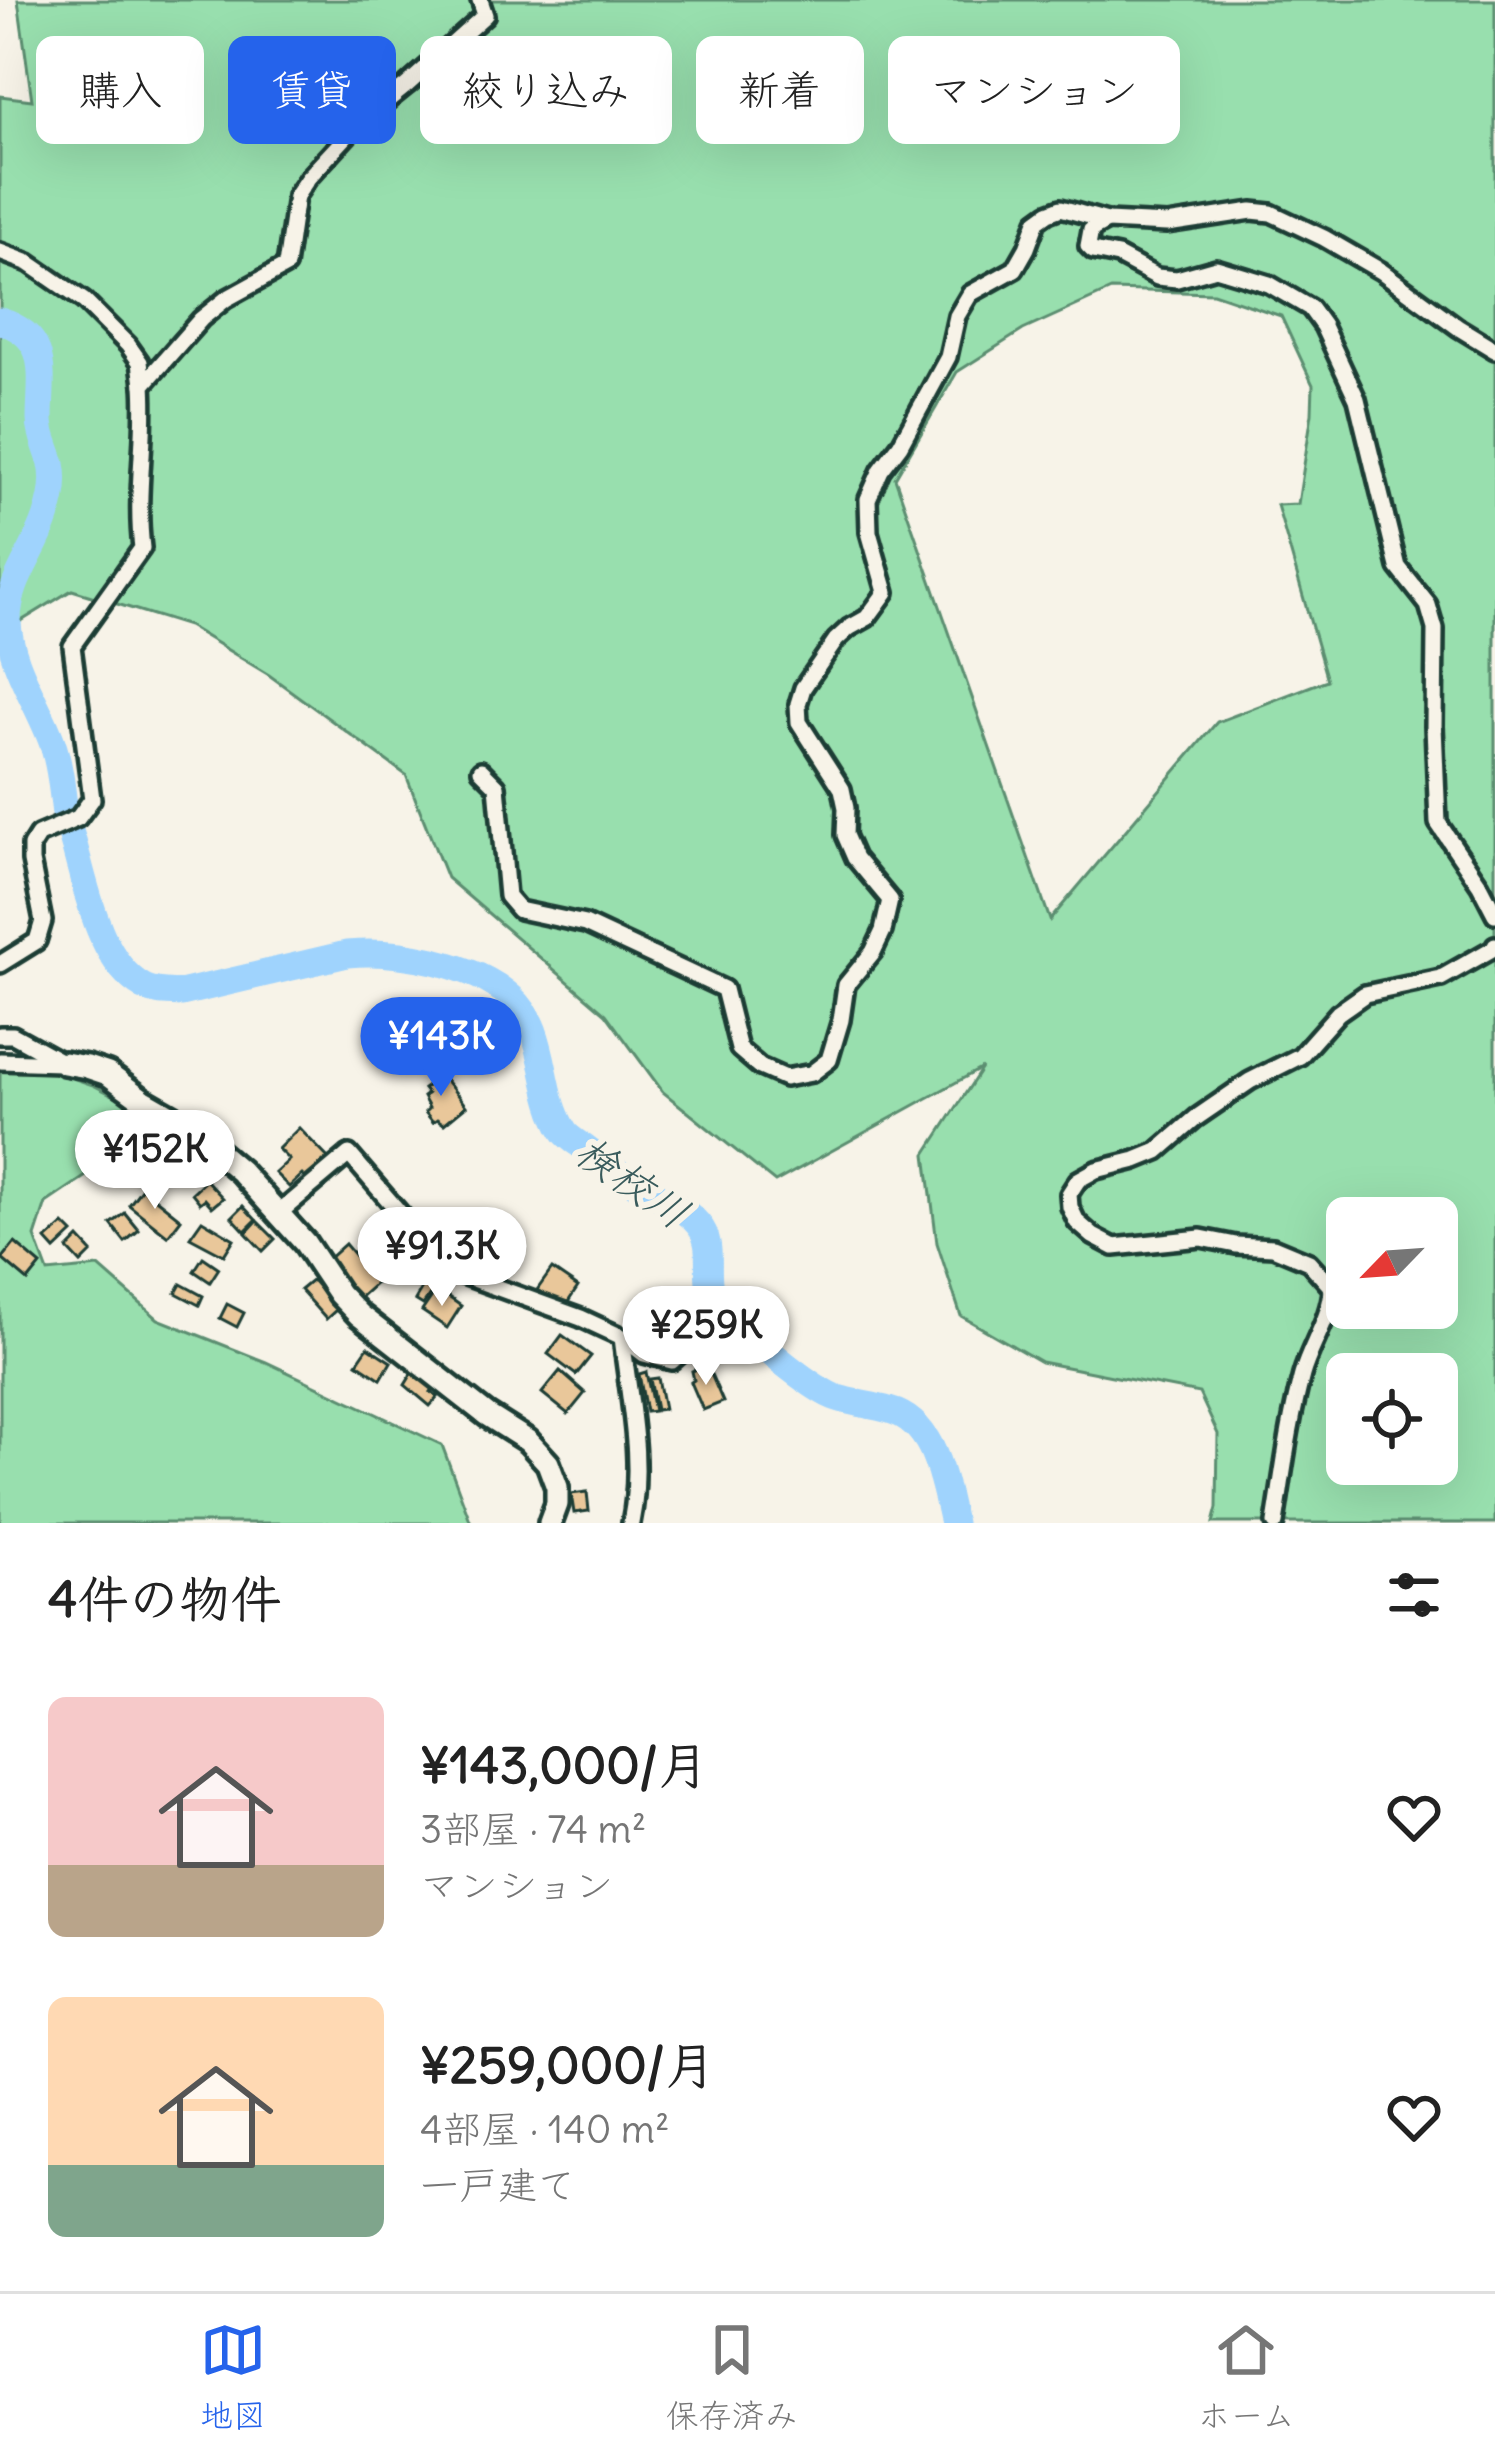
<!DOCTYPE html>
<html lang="ja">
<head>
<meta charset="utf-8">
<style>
  body { margin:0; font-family:Delius,"Klee One",sans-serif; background:#f2f2f2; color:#222; height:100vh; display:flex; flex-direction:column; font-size:45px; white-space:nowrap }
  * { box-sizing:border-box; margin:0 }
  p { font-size:39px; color:#767676 }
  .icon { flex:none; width:66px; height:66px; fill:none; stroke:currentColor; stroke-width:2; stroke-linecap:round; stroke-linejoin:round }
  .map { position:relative; height:1523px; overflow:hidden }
  .sheet { display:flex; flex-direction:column; background:#fff; flex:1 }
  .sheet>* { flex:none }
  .hud { position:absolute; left:36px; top:36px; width:1425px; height:108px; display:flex; gap:24px }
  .needle { width:78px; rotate:245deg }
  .fabs { position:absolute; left:1326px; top:1197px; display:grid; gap:24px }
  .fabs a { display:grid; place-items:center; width:132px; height:132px; border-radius:18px; background:#fff; box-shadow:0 12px 48px #0002; font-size:60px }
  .price { position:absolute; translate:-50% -102px; padding:0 27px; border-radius:42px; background:#fff; color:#222; font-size:39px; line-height:78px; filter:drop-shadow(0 3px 6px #0008) }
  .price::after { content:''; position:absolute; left:50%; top:72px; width:36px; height:27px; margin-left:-18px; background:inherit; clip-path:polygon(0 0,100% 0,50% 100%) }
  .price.active { background:#2563eb; color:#fff }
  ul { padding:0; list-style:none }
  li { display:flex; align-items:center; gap:36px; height:300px; padding:0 48px }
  li span { display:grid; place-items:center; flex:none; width:336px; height:240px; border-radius:18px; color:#555 }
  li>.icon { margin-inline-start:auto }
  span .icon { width:144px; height:144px; fill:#fffc; stroke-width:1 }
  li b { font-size:51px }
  h2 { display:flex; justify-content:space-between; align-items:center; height:144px; padding:0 48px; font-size:51px }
  .tag { padding:0 42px; border-radius:18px; background:#fff; box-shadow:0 12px 48px #0002; font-size:42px; line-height:108px }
  .tag.active { background:#2563eb; color:#fff }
  .dock { display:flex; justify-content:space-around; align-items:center; height:168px; border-top:3px solid #e0e0e0; background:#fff; font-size:33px; color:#767676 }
  .dock a { display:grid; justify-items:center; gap:6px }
  .dock .active { color:#2563eb }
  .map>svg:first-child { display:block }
  .green { fill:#98dfae; stroke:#5c8e71; stroke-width:3; fill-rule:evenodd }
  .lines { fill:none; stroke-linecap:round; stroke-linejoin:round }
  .river { stroke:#9fd3fd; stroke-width:27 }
  .building { fill:#e9c79a; stroke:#1f3d34; stroke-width:3 }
  .street-casing { stroke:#1f3d34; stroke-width:24 }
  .secondary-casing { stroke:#1f3d34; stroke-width:30 }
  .street { stroke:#f7f3e8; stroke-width:15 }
  .secondary { stroke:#f7f3e8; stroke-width:21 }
  .labels { text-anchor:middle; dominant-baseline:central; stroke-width:12; stroke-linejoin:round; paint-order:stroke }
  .water-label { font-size:42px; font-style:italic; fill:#395b5c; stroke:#f7f3e8 }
</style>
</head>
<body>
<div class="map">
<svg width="1495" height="1523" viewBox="0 0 1495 1523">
  <rect width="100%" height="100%" fill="#f7f3e8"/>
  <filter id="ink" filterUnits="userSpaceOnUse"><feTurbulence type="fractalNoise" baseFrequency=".00833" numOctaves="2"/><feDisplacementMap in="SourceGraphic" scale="24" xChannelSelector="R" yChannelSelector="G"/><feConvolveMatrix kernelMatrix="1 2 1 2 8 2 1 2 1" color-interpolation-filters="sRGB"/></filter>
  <g filter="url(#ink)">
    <g class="green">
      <path d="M18,0H1495V1523H1213L1217,1508L1218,1434L1199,1393L1041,1362L961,1316L937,1243L926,1154L982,1068L775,1182L663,1092L606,1014L447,878L406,775L269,675L188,626L72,590L0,634V96L32,100ZM1111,290L1213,293L1281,316L1313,385L1312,413L1298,504L1277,505L1327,680L1217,722L1050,920L895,478L957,372L1023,330ZM1347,1218H1437V1308H1347ZM1347,1374H1437V1464H1347Z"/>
      <polygon points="0,1068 58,1073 93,1085 144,1111 95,1170 46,1203 35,1237 48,1272 99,1267 158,1319 266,1362 442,1445 471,1523 0,1523"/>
    </g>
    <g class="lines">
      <g class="river">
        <path d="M0,321C52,336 40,377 40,420C40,435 48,449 52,464C56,482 52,501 46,518C34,554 8,581 8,621C9,663 38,703 52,742C60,765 62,790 65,814"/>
        <path d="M69,828C85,876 95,960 144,987C156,993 168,992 181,993L347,954C396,949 473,963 511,997C549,1030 538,1090 564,1131C568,1138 578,1143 585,1148C599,1159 614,1170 629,1180C651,1194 681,1204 698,1224C720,1249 696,1284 721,1308C745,1332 798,1378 828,1394C845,1403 870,1404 889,1410C936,1422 943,1483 953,1523"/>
      </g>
    </g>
    <g class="building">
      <polygon points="432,1072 437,1077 441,1074 466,1106 444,1124 437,1119 433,1122 425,1112 429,1108 423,1097 427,1094 423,1089 430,1084 425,1078"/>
      <polygon points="299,1128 331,1161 309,1182 302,1175 289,1187 275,1173 289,1160 278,1149"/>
      <polygon points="206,1180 223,1198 212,1207 205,1199 200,1203 192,1193"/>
      <polygon points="142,1188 181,1219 168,1236 129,1205"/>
      <polygon points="243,1206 256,1220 245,1231 232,1217"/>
      <polygon points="125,1213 139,1230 125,1242 111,1224"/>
      <polygon points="202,1220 234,1239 224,1255 190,1237"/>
      <polygon points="257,1221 275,1239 263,1251 246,1233"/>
      <polygon points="64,1224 73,1233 55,1250 46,1240"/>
      <polygon points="79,1238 92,1252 81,1263 68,1249"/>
      <polygon points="15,1243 41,1265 28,1281 2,1259"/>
      <polygon points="345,1244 377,1282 358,1299 326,1261"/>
      <polygon points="203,1257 219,1268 210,1282 194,1271"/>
      <polygon points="552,1269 578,1287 564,1308 537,1290"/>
      <polygon points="431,1273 440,1280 423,1305 415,1300"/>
      <polygon points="312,1280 337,1309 326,1319 300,1290"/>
      <polygon points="181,1284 203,1296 199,1305 176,1293"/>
      <polygon points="437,1289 461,1306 447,1328 422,1311"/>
      <polygon points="227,1304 244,1313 237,1327 220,1318"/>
      <polygon points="562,1335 591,1356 576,1375 548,1354"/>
      <polygon points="368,1347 391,1362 381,1379 357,1363"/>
      <polygon points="707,1365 723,1402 703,1410 691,1382 694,1380 692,1371"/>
      <polygon points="416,1367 436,1385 431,1392 438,1397 430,1406 405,1385"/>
      <polygon points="560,1371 585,1393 568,1414 542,1393"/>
      <polygon points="646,1372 654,1411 646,1412 639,1374"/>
      <polygon points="658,1378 664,1409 656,1410 650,1379"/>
      <polygon points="587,1492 589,1511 574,1513 571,1494"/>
    </g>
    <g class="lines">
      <g class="street-casing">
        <g id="street">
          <polyline points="1107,221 1091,230 1088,246 1093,251 1118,256 1157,277 1177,279 1216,268 1269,284 1310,308 1323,326 1357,399 1398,567 1428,605 1435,629 1434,726 1438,823 1480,885 1495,914"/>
          <polyline points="0,252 29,263 84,301 128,345 140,362 143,385"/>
          <polyline points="481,770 497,786 507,896 519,910 585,924 724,989 739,1049 760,1067 785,1078 812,1073 829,1060 841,1020 846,985 873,952 883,931 890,900 855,858 845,835 846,808 842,789 799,722 798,704 803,688 836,640 849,628 867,618 886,592 869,532 868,499 881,470 900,445 948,357 957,316 970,294 1015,269 1027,248 1037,221 1048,213 1061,208 1107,221 1167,224 1252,211 1271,213 1324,238 1381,271 1459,328 1495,350"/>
          <path d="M0,964L37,941L43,921L31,861V846L38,835L78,818L92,799L72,646L142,548C135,493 147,439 143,385L201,319L226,299L286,266L296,196L308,178L355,127L407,85L485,15L480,0"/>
          <polyline points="0,1035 13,1035 64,1063"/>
          <polyline points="0,1061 61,1063"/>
          <polyline points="278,1214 349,1154 449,1270 581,1318 622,1337 644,1354 672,1361 704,1333"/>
          <path d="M622,1337C629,1399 644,1461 631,1523"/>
          <path d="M1275,1523C1283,1474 1289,1423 1302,1375C1310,1346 1331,1317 1332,1288L1309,1262L1273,1247L1236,1245L1201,1238L1114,1247L1093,1236L1077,1222L1070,1207L1069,1194L1078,1180L1096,1170L1136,1160L1158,1151L1196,1118L1250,1081L1300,1056L1338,1013L1365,994L1441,978L1494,948L1495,945"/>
        </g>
      </g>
      <g class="secondary-casing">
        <polyline id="secondary" points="64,1063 87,1067 108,1074 143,1100 183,1123 240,1171 305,1243 339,1294 359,1315 487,1415 528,1441 548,1463 557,1487 557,1504 550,1523"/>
      </g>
      <use href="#street" class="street"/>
      <use href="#secondary" class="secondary"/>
    </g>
  </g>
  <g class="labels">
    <g class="water-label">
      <text transform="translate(633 1182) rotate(35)">検校川</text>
    </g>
  </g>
</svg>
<div class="fabs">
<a><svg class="needle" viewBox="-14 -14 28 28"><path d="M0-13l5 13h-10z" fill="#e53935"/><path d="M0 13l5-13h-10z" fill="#767676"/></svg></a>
<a><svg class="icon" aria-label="locate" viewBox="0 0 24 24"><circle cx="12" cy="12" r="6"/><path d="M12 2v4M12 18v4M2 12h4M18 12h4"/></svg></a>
</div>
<b class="price active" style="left:441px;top:1099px">¥143K</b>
<b class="price" style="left:155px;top:1212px">¥152K</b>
<b class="price" style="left:442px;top:1309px">¥91.3K</b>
<b class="price" style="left:706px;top:1388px">¥259K</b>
<div class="hud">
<a class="tag">購入</a>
<a class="tag active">賃貸</a>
<a class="tag">絞り込み</a>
<a class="tag">新着</a>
<a class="tag">マンション</a>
</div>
</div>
<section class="sheet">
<h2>4件の物件<svg class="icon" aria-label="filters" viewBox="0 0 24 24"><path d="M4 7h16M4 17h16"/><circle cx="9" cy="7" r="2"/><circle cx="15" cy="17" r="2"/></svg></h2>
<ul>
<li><span style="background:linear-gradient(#f6c9c9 70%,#b9a48a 0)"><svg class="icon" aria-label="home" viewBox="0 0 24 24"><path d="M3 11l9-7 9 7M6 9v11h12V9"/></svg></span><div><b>¥143,000/月</b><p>3部屋 · 74 m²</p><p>マンション</p></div><svg class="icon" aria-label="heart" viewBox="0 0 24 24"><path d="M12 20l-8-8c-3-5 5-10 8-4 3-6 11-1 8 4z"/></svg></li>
<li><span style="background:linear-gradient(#ffd9b3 70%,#7fa58c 0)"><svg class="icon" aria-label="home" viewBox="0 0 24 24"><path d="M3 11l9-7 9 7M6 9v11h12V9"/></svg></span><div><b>¥259,000/月</b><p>4部屋 · 140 m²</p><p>一戸建て</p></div><svg class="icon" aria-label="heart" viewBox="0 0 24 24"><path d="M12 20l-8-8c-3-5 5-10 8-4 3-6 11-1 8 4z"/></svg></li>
</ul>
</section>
<nav class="dock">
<a class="active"><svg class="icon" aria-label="map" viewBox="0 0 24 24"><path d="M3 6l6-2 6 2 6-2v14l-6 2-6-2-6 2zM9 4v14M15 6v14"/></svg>地図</a>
<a><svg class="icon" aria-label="saved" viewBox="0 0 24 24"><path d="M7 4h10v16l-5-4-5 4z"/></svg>保存済み</a>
<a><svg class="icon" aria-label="home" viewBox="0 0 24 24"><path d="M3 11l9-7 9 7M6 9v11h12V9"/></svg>ホーム</a>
</nav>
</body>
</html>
